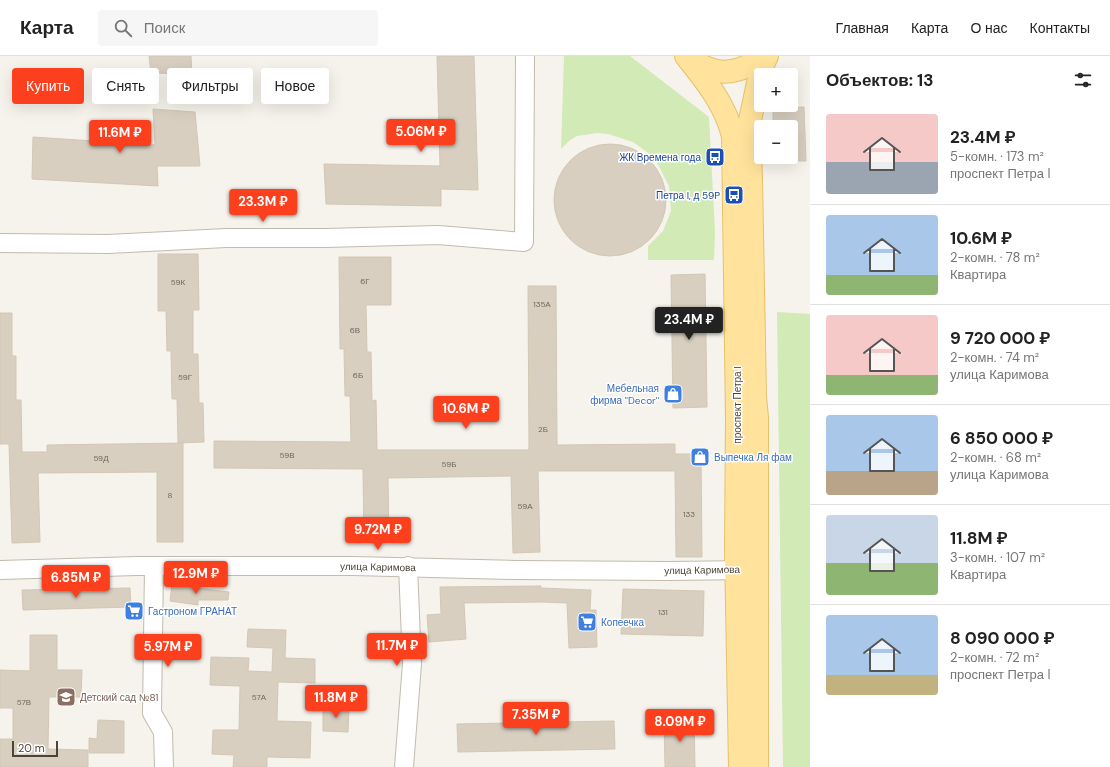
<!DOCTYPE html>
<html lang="ru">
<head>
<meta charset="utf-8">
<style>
  body { margin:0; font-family:"DM Sans",sans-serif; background:#f6f6f6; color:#222; height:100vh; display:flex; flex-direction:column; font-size:15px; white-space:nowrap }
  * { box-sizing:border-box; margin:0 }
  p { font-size:13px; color:#767676 }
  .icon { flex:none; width:22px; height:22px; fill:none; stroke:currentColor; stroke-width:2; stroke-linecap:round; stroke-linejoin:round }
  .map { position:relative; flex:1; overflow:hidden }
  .details { display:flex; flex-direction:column; background:#fff; width:300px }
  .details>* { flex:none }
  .guide { position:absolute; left:12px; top:12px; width:380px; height:36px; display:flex; gap:8px }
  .controls { position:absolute; left:754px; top:12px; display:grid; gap:8px }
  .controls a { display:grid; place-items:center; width:44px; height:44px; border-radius:4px; background:#fff; box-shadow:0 4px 16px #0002; font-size:20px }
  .scale { position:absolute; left:12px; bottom:10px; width:46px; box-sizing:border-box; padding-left:4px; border:2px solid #4b4439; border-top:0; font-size:11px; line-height:14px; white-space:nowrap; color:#4b4439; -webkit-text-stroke:3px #fff; paint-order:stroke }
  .price { position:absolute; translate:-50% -34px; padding:0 9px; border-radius:4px; background:#fc3f1d; color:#fff; font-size:13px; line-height:26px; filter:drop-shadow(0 1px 2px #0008) }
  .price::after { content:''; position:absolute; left:50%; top:24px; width:12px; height:9px; margin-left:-6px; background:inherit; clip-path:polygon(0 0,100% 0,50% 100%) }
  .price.selected { background:#222; color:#fff }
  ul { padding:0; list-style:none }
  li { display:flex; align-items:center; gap:12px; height:100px; padding:0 16px }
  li+li { border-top:1px solid #e0e0e0 }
  li span { display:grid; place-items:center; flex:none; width:112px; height:80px; border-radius:4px; color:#555 }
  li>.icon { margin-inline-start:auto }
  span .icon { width:48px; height:48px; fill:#fffc; stroke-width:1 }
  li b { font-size:17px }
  h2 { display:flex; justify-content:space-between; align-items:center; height:48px; padding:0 16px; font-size:17px }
  .chip { padding:0 14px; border-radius:4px; background:#fff; box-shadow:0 4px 16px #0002; font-size:14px; line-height:36px }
  .chip.selected { background:#fc3f1d; color:#fff }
  header { display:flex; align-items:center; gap:24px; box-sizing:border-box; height:56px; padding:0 20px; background:#fff; border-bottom:1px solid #e0e0e0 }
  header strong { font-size:19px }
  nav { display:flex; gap:22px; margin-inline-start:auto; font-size:14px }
  .search { width:280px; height:36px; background:#f6f6f6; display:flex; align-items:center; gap:10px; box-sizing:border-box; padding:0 14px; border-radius:4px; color:#767676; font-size:15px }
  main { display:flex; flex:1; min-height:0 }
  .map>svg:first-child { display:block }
  .green { fill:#d2eab5 }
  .building { fill:#d8cfc1; stroke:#d3c7b4 }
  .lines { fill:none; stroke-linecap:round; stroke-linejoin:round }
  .minor-casing { stroke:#c2bbae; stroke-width:20 }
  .major-casing { stroke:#e6c16a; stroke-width:24 }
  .minor { stroke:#fff; stroke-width:18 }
  .major { stroke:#ffe39c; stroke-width:22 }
  .labels { text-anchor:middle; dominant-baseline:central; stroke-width:3; stroke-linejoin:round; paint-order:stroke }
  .number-label { font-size:8px; fill:#6e675b }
  .transit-label { font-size:10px; fill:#164399; stroke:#fff; text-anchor:end }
  .shop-label { font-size:10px; fill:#366cbe; stroke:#fff; text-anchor:start }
  .street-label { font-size:10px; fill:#4b4439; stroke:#fff }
  .education-label { font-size:10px; fill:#785e54; stroke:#fff; text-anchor:start }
</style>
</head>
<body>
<header>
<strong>Карта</strong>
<div class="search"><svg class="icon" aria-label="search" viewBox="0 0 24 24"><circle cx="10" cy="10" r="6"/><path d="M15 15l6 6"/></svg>Поиск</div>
<nav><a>Главная</a><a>Карта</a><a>О нас</a><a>Контакты</a></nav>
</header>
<main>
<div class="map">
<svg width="810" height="711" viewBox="0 0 810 711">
  <rect width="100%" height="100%" fill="#f6f3ec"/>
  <g class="green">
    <polygon points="564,0 630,0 709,61 715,176 714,204 648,204 648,190 663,175 671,155 669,130 654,101 633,86 608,78 597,77 577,80 569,85 561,93"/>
    <polygon points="777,256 810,258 810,711 783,711"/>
  </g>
  <g class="building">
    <polygon points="149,0 191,0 192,18 151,17"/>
    <polygon points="437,0 474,0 478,134 441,133 441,150 326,148 324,108 440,110"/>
    <polygon points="804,51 806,105 791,105 791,71 773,71 773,52"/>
    <polygon points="153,53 195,56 200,110 157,110 158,130 32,123 33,81 155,89"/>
    <circle cx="610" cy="144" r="56"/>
    <polygon points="158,198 198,198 199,254 193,254 193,298 198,298 199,347 203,347 204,386 178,387 177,343 172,343 171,295 167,295 166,255 158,255"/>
    <polygon points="339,201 391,201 391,249 366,249 367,296 371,296 372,345 376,344 377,394 529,394 528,230 556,230 557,389 675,388 675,398 701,398 702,501 676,501 675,415 538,415 540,496 513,497 511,420 388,422 389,485 364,485 363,413 214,412 214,385 351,386 350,340 345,340 344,293 340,293"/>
    <polygon points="705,218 707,351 673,352 671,219"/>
    <polygon points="0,257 12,257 12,300 16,300 16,344 21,344 22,396 47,396 47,389 183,387 183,486 157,486 157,416 38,417 40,486 12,487 9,388 0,388"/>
    <polygon points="172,529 229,536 228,544 198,544 198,549 170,545"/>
    <polygon points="541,530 541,532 591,534 590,554 596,554 597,591 569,592 567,547 542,546 464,547 466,583 429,586 427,559 441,558 440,531"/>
    <polygon points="130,532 131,551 23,554 22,534"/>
    <polygon points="623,533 704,535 703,580 621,578"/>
    <polygon points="248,573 286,574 285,602 315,603 315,627 278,626 277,665 311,666 310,702 267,701 267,711 233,711 234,699 212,698 213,674 239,674 240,630 210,629 211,601 249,602 248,615 272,616 273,592 247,591"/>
    <polygon points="30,579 57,579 57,614 82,614 81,641 49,641 48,693 88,694 88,711 0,711 0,683 13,683 13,652 0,652 0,614 30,615"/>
    <polygon points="323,651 349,652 348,676 323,675"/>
    <polygon points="694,663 695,711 665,711 664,664"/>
    <polygon points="98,664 124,665 124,697 89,697 89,682 97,683"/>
    <polygon points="614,665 615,693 458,696 457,668"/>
  </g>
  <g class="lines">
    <g class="minor-casing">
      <g id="minor">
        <polyline points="0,187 108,188 226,182 325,182 438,179 524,186 525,0"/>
        <polyline points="154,511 152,657 163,676 164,711"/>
        <polyline points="0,514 137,510 353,510 515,514 669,515 750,514"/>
        <polyline points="404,711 412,608 408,510"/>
      </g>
    </g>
    <g class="major-casing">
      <g id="major">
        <path d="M686,0C706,25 725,48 733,80L737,363L736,494L740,711"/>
        <path d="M691,3C696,6 701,10 707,12C727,21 748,12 763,0"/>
        <polyline points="757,711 757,361 755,341 751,122 749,69 761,13 767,0"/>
      </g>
    </g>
    <use href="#minor" class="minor"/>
    <use href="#major" class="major"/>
  </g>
  <defs>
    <g id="bus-square" transform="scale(1)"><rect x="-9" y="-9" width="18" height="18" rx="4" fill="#1a4fb4" stroke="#fff"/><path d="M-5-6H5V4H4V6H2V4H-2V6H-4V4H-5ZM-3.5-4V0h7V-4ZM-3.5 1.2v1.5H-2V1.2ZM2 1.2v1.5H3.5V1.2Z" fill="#fff"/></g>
    <g id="shop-square" transform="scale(1)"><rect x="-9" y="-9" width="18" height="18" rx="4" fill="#3f7fe0" stroke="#fff"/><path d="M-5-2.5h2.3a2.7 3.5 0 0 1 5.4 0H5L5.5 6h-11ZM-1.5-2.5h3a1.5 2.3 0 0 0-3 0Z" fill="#fff"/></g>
    <g id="supermarket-square" transform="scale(1)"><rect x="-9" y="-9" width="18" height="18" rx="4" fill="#3f7fe0" stroke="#fff"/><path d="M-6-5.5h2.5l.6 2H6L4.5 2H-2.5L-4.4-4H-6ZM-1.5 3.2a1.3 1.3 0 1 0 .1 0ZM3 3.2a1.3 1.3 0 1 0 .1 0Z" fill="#fff"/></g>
    <g id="school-square" transform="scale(1)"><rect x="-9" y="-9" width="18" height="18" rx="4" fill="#8d6e63" stroke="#fff"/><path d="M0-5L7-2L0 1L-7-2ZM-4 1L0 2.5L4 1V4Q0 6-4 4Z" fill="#fff"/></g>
  </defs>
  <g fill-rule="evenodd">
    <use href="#bus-square" x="715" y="101"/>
    <use href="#bus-square" x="734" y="139"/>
    <use href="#shop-square" x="673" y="338"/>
    <use href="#shop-square" x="700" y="401"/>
    <use href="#supermarket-square" x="134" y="555"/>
    <use href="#supermarket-square" x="587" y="566"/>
    <use href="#school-square" x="66" y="641"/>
  </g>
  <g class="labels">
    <g class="number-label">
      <text x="365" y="225">6Г</text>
      <text x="178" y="226">59К</text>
      <text x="542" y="248">135А</text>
      <text x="355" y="274">6В</text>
      <text x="358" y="319">6Б</text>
      <text x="185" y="321">59Г</text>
      <text x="543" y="373">2Б</text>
      <text x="287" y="399">59В</text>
      <text x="101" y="402">59Д</text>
      <text x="449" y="408">59Б</text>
      <text x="170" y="439">8</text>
      <text x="525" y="450">59А</text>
      <text x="689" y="458">133</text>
      <text x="663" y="556">131</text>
      <text x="259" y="641">57А</text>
      <text x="24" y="646">57В</text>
    </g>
    <g class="transit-label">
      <text x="701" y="101">ЖК Времена года</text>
      <text x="720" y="139">Петра I, д 59P</text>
    </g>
    <g class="shop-label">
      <text x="659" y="332" text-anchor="end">Мебельная<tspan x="659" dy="12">фирма ''Decor''</tspan></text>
      <text x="714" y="401">Выпечка Ля фам</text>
      <text x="148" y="555">Гастроном ГРАНАТ</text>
      <text x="601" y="566">Копеечка</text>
    </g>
    <g class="street-label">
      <text transform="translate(737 349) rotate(-90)">проспект Петра I</text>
      <text transform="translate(378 511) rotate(1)">улица Каримова</text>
      <text transform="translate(702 514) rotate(-1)">улица Каримова</text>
    </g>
    <g class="education-label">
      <text x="80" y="641">Детский сад №81</text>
    </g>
  </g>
</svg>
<div class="controls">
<a>+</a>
<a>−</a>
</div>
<div class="scale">20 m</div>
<b class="price" style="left:421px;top:97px">5.06M ₽</b>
<b class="price" style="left:120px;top:98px">11.6M ₽</b>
<b class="price" style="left:263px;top:167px">23.3M ₽</b>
<b class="price selected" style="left:689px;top:285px">23.4M ₽</b>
<b class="price" style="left:466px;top:374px">10.6M ₽</b>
<b class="price" style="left:378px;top:495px">9.72M ₽</b>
<b class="price" style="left:196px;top:539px">12.9M ₽</b>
<b class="price" style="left:76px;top:543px">6.85M ₽</b>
<b class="price" style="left:397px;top:611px">11.7M ₽</b>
<b class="price" style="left:168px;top:612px">5.97M ₽</b>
<b class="price" style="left:336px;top:663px">11.8M ₽</b>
<b class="price" style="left:536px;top:680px">7.35M ₽</b>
<b class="price" style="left:680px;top:687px">8.09M ₽</b>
<div class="guide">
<a class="chip selected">Купить</a>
<a class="chip">Снять</a>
<a class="chip">Фильтры</a>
<a class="chip">Новое</a>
</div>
</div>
<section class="details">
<h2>Объектов: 13<svg class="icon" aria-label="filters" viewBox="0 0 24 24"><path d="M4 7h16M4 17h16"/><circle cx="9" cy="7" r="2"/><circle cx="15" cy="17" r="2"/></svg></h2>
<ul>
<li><span style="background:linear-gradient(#f6c9c9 60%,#9aa5b1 0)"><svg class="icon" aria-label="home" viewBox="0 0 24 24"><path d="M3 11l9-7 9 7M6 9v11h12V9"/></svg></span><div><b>23.4M ₽</b><p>5-комн. · 173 m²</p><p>проспект Петра I</p></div></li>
<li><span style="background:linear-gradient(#a9c7e8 75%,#8fb573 0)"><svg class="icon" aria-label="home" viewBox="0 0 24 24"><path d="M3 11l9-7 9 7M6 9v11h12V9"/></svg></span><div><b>10.6M ₽</b><p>2-комн. · 78 m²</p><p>Квартира</p></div></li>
<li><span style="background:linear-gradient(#f6c9c9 75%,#8fb573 0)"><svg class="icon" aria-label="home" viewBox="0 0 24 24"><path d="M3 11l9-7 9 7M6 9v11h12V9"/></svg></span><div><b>9 720 000 ₽</b><p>2-комн. · 74 m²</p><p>улица Каримова</p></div></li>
<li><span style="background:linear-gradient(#a9c7e8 70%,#b9a48a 0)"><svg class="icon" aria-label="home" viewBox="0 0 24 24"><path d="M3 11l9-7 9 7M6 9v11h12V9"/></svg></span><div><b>6 850 000 ₽</b><p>2-комн. · 68 m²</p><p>улица Каримова</p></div></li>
<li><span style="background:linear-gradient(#c9d6e8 60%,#8fb573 0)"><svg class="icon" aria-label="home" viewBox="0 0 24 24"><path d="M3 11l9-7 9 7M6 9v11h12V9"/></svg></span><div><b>11.8M ₽</b><p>3-комн. · 107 m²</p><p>Квартира</p></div></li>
<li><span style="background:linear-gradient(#a9c7e8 75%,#c2b280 0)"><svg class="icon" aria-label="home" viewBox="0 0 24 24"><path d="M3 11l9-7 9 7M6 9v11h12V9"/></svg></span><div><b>8 090 000 ₽</b><p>2-комн. · 72 m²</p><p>проспект Петра I</p></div></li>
</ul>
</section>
</main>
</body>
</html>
